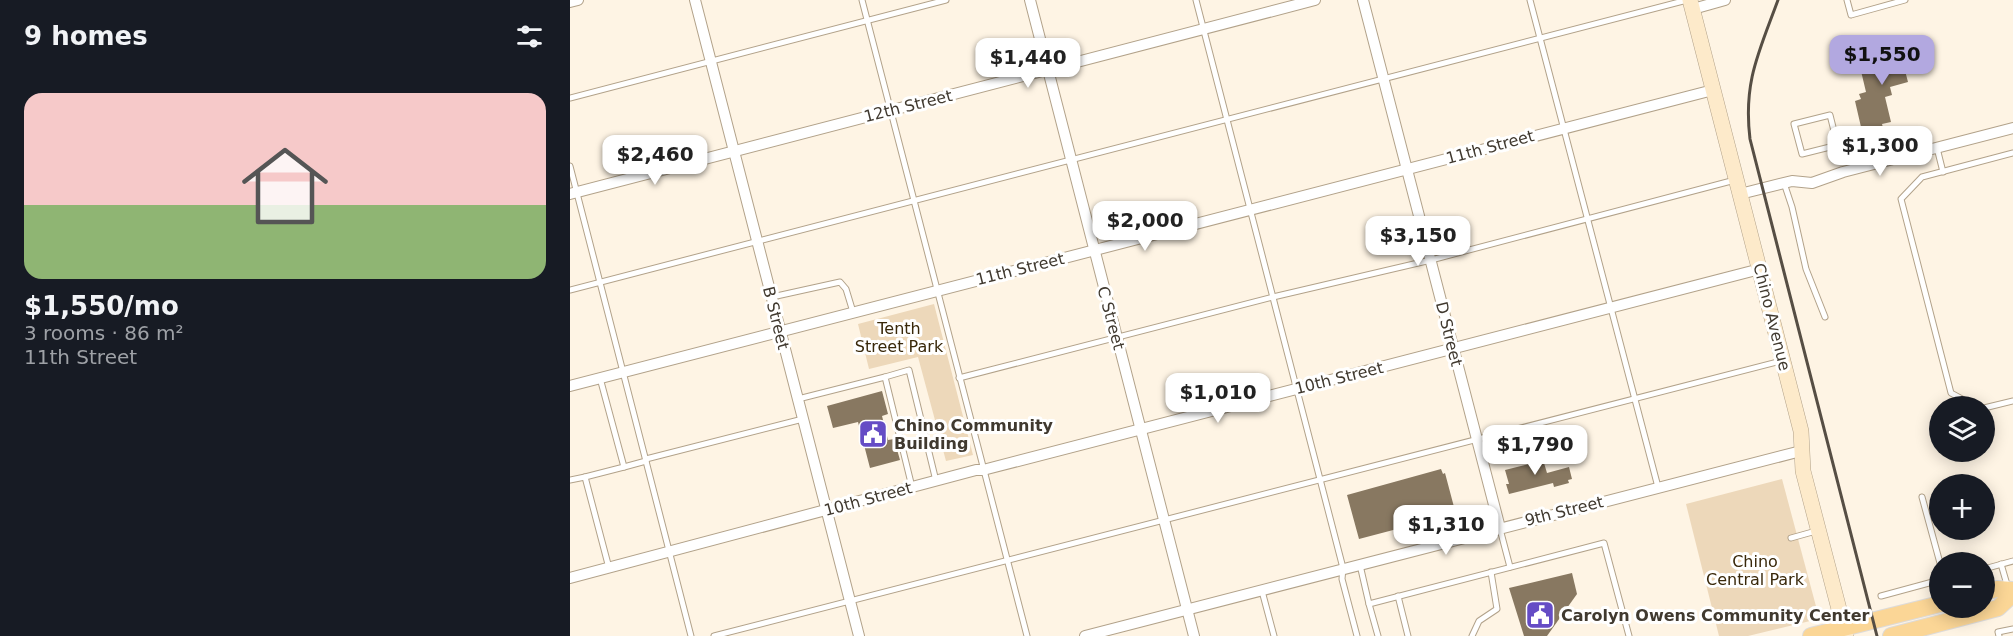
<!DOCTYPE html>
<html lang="en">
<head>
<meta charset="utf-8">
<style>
  body { margin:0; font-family:"DejaVu Sans",sans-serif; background:#242831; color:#f1f3f6; height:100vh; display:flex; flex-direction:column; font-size:22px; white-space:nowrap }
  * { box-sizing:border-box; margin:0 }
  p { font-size:20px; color:#9ea1a6 }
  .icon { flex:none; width:33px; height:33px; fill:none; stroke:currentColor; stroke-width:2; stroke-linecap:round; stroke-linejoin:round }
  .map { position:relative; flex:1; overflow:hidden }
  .details { display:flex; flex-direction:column; background:#171b24; width:570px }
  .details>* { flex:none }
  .buttons { position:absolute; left:1359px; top:396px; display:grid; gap:12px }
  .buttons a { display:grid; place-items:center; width:66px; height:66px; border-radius:50%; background:#171b24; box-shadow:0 3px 15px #0003; font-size:30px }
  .price { position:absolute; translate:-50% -51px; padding:0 14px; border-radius:12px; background:#fff; color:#222; font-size:20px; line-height:39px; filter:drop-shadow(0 2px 3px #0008) }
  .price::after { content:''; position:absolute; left:50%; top:36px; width:18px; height:14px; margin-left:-9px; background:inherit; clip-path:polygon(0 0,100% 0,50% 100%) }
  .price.current { background:#b2a8e0; color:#111 }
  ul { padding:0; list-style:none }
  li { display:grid; align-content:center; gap:12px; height:318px; padding:0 24px }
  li+li { border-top:2px solid #363941 }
  li span { display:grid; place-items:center; height:186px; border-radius:18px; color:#555 }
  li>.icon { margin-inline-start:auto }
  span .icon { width:108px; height:108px; fill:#fffc; stroke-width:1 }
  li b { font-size:26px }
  h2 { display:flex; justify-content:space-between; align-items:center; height:72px; padding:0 24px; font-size:26px }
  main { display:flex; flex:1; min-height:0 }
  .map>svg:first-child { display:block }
  .green { fill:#edd8ba }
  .building { fill:#887861 }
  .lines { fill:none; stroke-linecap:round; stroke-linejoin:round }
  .service-casing { stroke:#b2a28a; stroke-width:7 }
  .minor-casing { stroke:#b2a28a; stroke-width:12 }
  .secondary-casing { stroke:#b2a28a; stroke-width:16 }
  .primary-casing { stroke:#dddbda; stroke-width:18 }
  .service { stroke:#fff; stroke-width:5 }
  .minor { stroke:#fff; stroke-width:10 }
  .secondary { stroke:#fdeaca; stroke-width:15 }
  .primary { stroke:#fbd696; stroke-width:16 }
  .rail { stroke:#564e44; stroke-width:3 }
  .labels { text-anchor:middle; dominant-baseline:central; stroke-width:6; stroke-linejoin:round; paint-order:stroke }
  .street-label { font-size:16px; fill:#40392f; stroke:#fff }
  .park-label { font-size:16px; fill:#39280a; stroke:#fff }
  .poi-label { font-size:16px; font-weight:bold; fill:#40392f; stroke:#fff; text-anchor:start }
</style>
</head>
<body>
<main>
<section class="details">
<h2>9 homes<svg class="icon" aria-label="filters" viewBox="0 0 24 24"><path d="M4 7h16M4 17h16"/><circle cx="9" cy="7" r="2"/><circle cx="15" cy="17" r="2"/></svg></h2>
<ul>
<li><span style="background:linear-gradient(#f6c9c9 60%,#8fb573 0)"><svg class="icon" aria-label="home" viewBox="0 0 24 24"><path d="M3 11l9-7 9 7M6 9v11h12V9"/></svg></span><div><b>$1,550/mo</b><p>3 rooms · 86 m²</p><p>11th Street</p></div></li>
</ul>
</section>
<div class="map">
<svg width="1443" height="636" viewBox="0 0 1443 636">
  <rect width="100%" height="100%" fill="#fef4e4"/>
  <g class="green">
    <polygon points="364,304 403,455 376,461 348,357 299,369 288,324"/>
    <polygon points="1212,479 1247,610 1240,621 1178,636 1149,636 1116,504"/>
  </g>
  <g class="building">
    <polygon points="1360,41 1362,52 1332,59 1338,82 1320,87 1322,95 1315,97 1321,122 1312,124 1315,135 1294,140 1285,101 1291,99 1289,94 1296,92 1291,71 1287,72 1284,60"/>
    <polygon points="312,391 318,414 312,416 318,440 324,439 330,460 300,468 288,422 263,428 257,406"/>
    <polygon points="971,453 977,473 999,467 1002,479 998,480 999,483 984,487 983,483 939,494 936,484 939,484 935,470 959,464 957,457"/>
    <polygon points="871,469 873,474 875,473 888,522 868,527 865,519 789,539 777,495"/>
    <polygon points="1002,573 1007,594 977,636 954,636 939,588"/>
  </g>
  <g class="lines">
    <g class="service-casing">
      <g id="service">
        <polyline points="292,0 457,636"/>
        <polyline points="626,0 773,568 772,579 787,636"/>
        <polyline points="960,0 1088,487"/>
        <polyline points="1277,0 1281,15 1335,0"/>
        <polyline points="0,98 376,0"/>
        <polyline points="1266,139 1268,145 1232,154 1224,124 1260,115 1266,139 1284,135 1291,167"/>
        <polyline points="1367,148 1373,172"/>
        <polyline points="0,166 121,636"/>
        <polyline points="1214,183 1222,207 1236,269 1255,317"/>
        <polyline points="0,290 1117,0"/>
        <polyline points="202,297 270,282 276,289 283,312"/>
        <polyline points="389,378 703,297 861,260 1165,180"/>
        <polyline points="228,399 315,377"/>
        <polyline points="1405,406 1381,393 1331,199 1352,177 1443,153"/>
        <polyline points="1414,408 1443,401"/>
        <polyline points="76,459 233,419"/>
        <polyline points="54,467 76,461"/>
        <polyline points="15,477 54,467 30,378"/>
        <polyline points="0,480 15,477 39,568"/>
        <polyline points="342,487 315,377 339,370 366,481"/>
        <polyline points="1352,497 1370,563"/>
        <polyline points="930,529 940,567"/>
        <polyline points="1221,538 1246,531"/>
        <polyline points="1431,564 1438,588"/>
        <polyline points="790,565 799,604 1034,543 1059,636"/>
        <polyline points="1414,569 1443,561"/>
        <polyline points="692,591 704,636"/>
        <polyline points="828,596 838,636"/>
        <polyline points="1311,596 1370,580"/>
        <polyline points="799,604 808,636"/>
        <polyline points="144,636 1211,361"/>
        <polyline points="902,636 909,621 927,609 921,572"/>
        <polyline points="1429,636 1428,632 1443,629"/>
      </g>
    </g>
    <g class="minor-casing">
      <g id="minor">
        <polyline points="125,0 289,636"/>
        <polyline points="460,0 624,636"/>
        <polyline points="793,0 930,528"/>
        <polyline points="0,2 8,0"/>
        <polyline points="1123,9 1155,0"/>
        <polyline points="0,194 745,0"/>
        <polyline points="1170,194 1222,181 1242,183 1273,172 1443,128"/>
        <polyline points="0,386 1143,90"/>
        <polyline points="0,578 406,470 413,470 1190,269"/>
        <polyline points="515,636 1231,451"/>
      </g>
    </g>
    <g class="secondary-casing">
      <polyline id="secondary" points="1120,0 1231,431 1233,471 1276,636"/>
    </g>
    <g class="primary-casing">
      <g id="primary">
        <polyline points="1414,592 1427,589 1443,590"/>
        <polyline points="1241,636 1370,604"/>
        <polyline points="1321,636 1428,608 1443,594"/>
      </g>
    </g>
    <use href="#service" class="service"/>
    <use href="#minor" class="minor"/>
    <use href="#secondary" class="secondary"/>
    <use href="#primary" class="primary"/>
    <path class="rail" d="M1208,0C1189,52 1173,82 1180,139L1307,636"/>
  </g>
  <defs>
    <g id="civic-square" transform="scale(1.5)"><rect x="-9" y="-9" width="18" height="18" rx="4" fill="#654cc5" stroke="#fff"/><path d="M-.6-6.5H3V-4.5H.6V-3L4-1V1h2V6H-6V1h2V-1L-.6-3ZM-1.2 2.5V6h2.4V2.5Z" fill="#fff"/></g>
  </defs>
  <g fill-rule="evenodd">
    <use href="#civic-square" x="303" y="434"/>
    <use href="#civic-square" x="970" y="615"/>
  </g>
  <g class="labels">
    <g class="street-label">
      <text transform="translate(338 106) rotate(-14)">12th Street</text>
      <text transform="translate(920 147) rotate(-15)">11th Street</text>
      <text transform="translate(450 269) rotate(-14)">11th Street</text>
      <text transform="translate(1202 317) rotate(76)">Chino Avenue</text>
      <text transform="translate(206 318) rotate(76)">B Street</text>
      <text transform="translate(541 318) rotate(75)">C Street</text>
      <text transform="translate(879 334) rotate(76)">D Street</text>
      <text transform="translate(769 378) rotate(-14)">10th Street</text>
      <text transform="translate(298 499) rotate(-15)">10th Street</text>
      <text transform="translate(994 511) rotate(-14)">9th Street</text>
    </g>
    <g class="park-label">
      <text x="329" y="328">Tenth<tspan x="329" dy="18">Street Park</tspan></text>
      <text x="1185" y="561">Chino<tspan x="1185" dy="18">Central Park</tspan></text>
    </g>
    <g class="poi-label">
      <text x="324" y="425">Chino Community<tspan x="324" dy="18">Building</tspan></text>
      <text x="991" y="615">Carolyn Owens Community Center</text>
    </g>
  </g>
</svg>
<div class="buttons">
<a><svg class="icon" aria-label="layers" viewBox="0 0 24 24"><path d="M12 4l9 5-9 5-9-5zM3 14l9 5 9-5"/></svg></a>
<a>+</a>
<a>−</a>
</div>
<b class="price current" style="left:1312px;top:86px">$1,550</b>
<b class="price" style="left:458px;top:89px">$1,440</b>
<b class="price" style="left:1310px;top:177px">$1,300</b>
<b class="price" style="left:85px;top:186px">$2,460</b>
<b class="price" style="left:575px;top:252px">$2,000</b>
<b class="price" style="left:848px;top:267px">$3,150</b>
<b class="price" style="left:648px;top:424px">$1,010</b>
<b class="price" style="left:965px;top:476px">$1,790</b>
<b class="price" style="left:876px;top:556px">$1,310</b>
</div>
</main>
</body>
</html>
